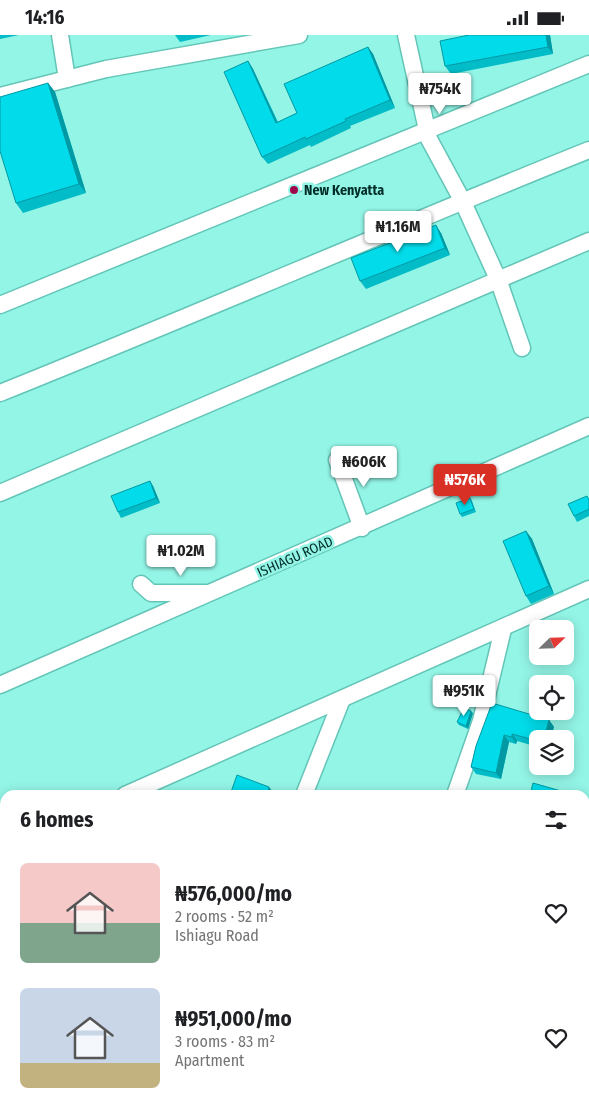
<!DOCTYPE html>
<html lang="en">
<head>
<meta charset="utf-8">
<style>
  body { margin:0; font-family:"Fira Sans Condensed",sans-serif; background:#f6f6f6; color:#202124; height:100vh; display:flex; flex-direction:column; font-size:19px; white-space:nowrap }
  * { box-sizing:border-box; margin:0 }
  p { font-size:16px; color:#757577 }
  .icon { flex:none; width:28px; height:28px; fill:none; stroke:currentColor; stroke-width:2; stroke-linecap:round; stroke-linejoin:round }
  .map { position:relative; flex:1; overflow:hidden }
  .details { position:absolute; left:0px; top:755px; width:590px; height:321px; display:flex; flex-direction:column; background:#fff; border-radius:15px 15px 0 0; box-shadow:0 2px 12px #0003 }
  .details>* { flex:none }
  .needle { width:32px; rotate:67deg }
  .buttons { position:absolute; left:529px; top:585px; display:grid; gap:10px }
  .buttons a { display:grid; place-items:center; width:45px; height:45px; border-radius:8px; background:#fff; box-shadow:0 2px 12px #0003; font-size:25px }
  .price { position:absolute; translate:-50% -42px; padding:0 11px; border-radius:5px; background:#fff; color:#222; font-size:16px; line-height:32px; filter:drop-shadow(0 1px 2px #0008) }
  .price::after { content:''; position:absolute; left:50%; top:30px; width:15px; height:11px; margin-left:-8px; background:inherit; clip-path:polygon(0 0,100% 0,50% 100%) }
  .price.current { background:#d93025; color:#fff }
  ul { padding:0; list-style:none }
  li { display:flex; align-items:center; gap:15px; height:125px; padding:0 20px }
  li span { display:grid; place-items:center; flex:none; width:140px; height:100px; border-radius:8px; color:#555 }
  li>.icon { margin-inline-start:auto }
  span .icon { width:60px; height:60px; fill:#fffc; stroke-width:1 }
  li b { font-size:21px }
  h2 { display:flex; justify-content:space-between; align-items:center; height:60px; padding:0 20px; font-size:21px }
  .status { display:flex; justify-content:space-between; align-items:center; height:35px; padding:0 25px; background:#fff; direction:ltr }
  .status svg { height:14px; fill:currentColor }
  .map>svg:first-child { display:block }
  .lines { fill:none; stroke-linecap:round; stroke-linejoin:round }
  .minor-casing { stroke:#63c5b7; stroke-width:19 }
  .tertiary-casing { stroke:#63c5b7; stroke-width:22 }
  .minor { stroke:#fff; stroke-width:16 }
  .tertiary { stroke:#fff; stroke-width:20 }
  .wall { fill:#02bcc8 }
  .shaded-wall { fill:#0199a3 }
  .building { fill:#02dbe9; stroke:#0199a3 }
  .poi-dot { fill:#a0084c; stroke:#93f5e6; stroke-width:2 }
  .labels { text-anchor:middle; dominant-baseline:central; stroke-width:5; stroke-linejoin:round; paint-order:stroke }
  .poi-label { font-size:14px; font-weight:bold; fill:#002d28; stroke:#93f5e6; text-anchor:start }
  .street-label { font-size:14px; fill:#002d28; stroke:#93f5e6 }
</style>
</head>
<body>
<div class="status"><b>14:16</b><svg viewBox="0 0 49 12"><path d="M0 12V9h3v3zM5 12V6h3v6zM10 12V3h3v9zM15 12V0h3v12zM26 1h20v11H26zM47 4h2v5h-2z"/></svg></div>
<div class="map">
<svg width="589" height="1076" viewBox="0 0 589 1076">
  <rect width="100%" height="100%" fill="#93f5e6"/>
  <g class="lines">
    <g class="minor-casing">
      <g id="minor">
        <polyline points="60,0 67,44"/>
        <polyline points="406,0 429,104 462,165 498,244 522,313"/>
        <polyline points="0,61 106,34 299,0"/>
        <polyline points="0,270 589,29"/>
        <path d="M0,358C197,279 392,194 589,115"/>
        <polyline points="337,425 362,493"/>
        <polyline points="0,458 589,206"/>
        <polyline points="141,549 151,558 205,558"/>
        <polyline points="0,650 589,391"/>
        <polyline points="125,760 589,554"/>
        <polyline points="304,760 342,664"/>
        <polyline points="455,760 481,686 503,594"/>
        <polyline points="0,819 5,817"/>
        <polyline points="585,911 589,912"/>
        <polyline points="49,1076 51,1071"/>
        <polyline points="203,1076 204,1071"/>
        <polyline points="352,1076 354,1071"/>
      </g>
    </g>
    <g class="tertiary-casing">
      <g id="tertiary">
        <polyline points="585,883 589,871"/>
        <polyline points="516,1076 518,1071"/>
      </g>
    </g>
    <use href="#minor" class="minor"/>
    <use href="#tertiary" class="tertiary"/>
  </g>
  <g class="wall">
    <polygon points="0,0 19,0 0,4"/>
    <polygon points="175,0 211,0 180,7"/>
    <polygon points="550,0 553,19 451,39 445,31"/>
    <polygon points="368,12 373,19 395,73 350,91 351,93 311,112 310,110 268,129 262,122 248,26 253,34 278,87 297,78"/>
    <polygon points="48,48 55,57 86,158 23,178 16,168"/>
    <polygon points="441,198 450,220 366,254 360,246"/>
    <polygon points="150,446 153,451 160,468 121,483 118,477"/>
    <polygon points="470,463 472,466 476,477 462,482 460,479"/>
    <polygon points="589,464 589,481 577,487 574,481"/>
    <polygon points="526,496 532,504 554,559 531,569 526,561"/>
    <polygon points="473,678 468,694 459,690 457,687"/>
    <polygon points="549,685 554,692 538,704 538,712 517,706 516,709 509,707 501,744 476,739 471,732 476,711"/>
  </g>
  <g class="shaded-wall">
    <polygon points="546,0 550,0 553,19 548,12"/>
    <polygon points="368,12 373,19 395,73 390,65"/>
    <polygon points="248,26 253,34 281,96 276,88"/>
    <polygon points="48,48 55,57 86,158 79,149"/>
    <polygon points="436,190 441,198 450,220 445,213"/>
    <polygon points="150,446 153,451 160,468 156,463"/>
    <polygon points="526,496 532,504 554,559 549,551"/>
    <polygon points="471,676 473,678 468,694 466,691"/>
    <polygon points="549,685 554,692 551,704 544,704"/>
    <polygon points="512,699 517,706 516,709 512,702"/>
    <polygon points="504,700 509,707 501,744 496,738"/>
    <polygon points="269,752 273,757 272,760 267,760"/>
    <polygon points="588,764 589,765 589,787 585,801 585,774"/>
  </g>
  <g class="building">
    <polygon points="469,0 546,0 548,12 445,31 440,6"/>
    <polygon points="368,12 390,65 345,84 346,86 306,104 305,102 262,122 224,37 248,26 276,88 297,78 284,49"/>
    <polygon points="48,48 79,149 16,168 0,116 0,62"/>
    <polygon points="436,190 445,213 360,246 351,223"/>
    <polygon points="150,446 156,463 118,477 111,461"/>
    <polygon points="587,461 589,465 589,474 574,481 568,469"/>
    <polygon points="470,463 474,474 460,479 456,468"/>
    <polygon points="526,496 549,551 526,561 503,506"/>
    <polygon points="492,668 549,685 544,704 538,704 538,706 512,699 512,702 504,700 496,738 471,732 476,711"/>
    <polygon points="464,673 471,676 466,691 457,687"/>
    <polygon points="237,740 269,752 267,760 230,760"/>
    <polygon points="533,748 575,760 530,760"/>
    <polygon points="585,763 588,764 585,774"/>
  </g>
  <circle class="poi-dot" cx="294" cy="155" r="5"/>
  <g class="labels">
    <g class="poi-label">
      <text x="304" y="155">New Kenyatta</text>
    </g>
    <g class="street-label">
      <text transform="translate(295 522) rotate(-24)">ISHIAGU ROAD</text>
    </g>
  </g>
</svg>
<div class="buttons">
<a><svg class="needle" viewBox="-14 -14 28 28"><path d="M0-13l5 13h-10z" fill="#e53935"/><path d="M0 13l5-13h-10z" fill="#757577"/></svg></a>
<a><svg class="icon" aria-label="locate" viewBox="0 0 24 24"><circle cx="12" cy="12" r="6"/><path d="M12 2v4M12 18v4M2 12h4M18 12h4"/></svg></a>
<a><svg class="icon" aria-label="layers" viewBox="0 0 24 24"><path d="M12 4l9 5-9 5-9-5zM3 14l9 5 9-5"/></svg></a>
</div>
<b class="price" style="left:440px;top:80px">₦754K</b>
<b class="price" style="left:398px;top:218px">₦1.16M</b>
<b class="price" style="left:364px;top:453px">₦606K</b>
<b class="price current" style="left:465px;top:471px">₦576K</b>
<b class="price" style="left:181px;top:542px">₦1.02M</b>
<b class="price" style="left:464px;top:682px">₦951K</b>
<section class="details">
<h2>6 homes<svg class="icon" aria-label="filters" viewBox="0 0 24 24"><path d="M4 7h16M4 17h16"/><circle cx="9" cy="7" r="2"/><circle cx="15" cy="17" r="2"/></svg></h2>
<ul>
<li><span style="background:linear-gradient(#f6c9c9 60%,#7fa58c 0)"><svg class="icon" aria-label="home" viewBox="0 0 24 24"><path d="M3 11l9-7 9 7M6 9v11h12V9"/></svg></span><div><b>₦576,000/mo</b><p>2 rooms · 52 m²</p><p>Ishiagu Road</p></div><svg class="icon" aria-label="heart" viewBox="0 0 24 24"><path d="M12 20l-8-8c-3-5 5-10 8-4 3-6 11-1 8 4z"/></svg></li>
<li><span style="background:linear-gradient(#c9d6e8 75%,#c2b280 0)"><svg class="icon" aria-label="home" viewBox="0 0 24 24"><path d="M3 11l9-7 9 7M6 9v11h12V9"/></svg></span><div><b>₦951,000/mo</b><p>3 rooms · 83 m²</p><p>Apartment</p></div><svg class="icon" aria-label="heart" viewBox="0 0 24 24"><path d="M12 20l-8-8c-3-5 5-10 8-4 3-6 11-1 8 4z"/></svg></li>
</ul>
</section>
</div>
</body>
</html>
